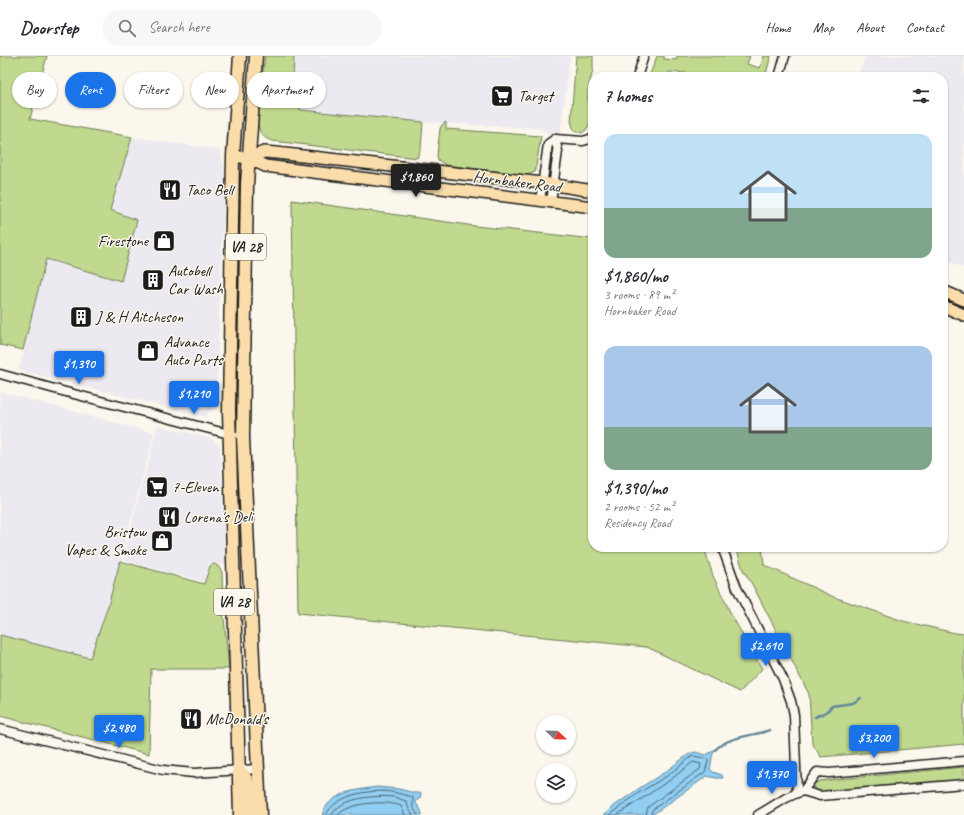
<!DOCTYPE html>
<html lang="en">
<head>
<meta charset="utf-8">
<style>
  body { margin:0; font-family:Caveat,sans-serif; background:#f7f7f7; color:#2b2b33; height:100vh; display:flex; flex-direction:column; font-size:15px; white-space:nowrap }
  * { box-sizing:border-box; margin:0 }
  p { font-size:13px; color:#7c7c81 }
  .icon { flex:none; width:22px; height:22px; fill:none; stroke:currentColor; stroke-width:2; stroke-linecap:round; stroke-linejoin:round }
  .map { position:relative; flex:1; overflow:hidden }
  .panel { position:absolute; left:588px; top:16px; width:360px; height:480px; display:flex; flex-direction:column; background:#fff; border-radius:16px; box-shadow:0 1px 3px #0004 }
  .panel>* { flex:none }
  .top-card { position:absolute; left:12px; top:16px; width:380px; height:36px; display:flex; gap:8px }
  .needle { width:26px; rotate:112deg }
  .controls { position:absolute; left:536px; top:659px; display:grid; gap:8px }
  .controls a { display:grid; place-items:center; width:40px; height:40px; border-radius:50%; background:#fff; box-shadow:0 1px 3px #0004; font-size:20px }
  .price { position:absolute; translate:-50% -34px; padding:0 9px; border-radius:4px; background:#1a73e8; color:#fff; font-size:13px; line-height:26px; filter:drop-shadow(0 1px 2px #0008) }
  .price::after { content:''; position:absolute; left:50%; top:24px; width:12px; height:9px; margin-left:-6px; background:inherit; clip-path:polygon(0 0,100% 0,50% 100%) }
  .price.active { background:#222; color:#fff }
  ul { padding:0; list-style:none }
  li { display:grid; align-content:center; gap:8px; height:212px; padding:0 16px }
  li span { display:grid; place-items:center; height:124px; border-radius:12px; color:#555 }
  li>.icon { margin-inline-start:auto }
  span .icon { width:72px; height:72px; fill:#fffc; stroke-width:1 }
  li b { font-size:17px }
  h2 { display:flex; justify-content:space-between; align-items:center; height:48px; padding:0 16px; font-size:17px }
  .tag { padding:0 14px; border-radius:18px; background:#fff; box-shadow:0 1px 3px #0004; font-size:14px; line-height:36px }
  .tag.active { background:#1a73e8; color:#fff }
  header { display:flex; align-items:center; gap:24px; box-sizing:border-box; height:56px; padding:0 20px; background:#fff; border-bottom:1px solid #e1e1e2 }
  header strong { font-size:19px }
  nav { display:flex; gap:22px; margin-inline-start:auto; font-size:14px }
  .search { width:280px; height:36px; background:#f7f7f7; display:flex; align-items:center; gap:10px; box-sizing:border-box; padding:0 14px; border-radius:22px; color:#7c7c81; font-size:15px }
  .map>svg:first-child { display:block }
  .built { fill:#ece9f1 }
  .green { fill:#c0d98f; stroke:#6e7a56 }
  .water { fill:#91cef1; stroke:#62879c }
  .lines { fill:none; stroke-linecap:round; stroke-linejoin:round }
  .shore { stroke:#4b6371; stroke-width:1 }
  .stream { stroke:#62879c; stroke-width:2.5 }
  .minor-casing { stroke:#1c1c1c; stroke-width:11 }
  .major-casing { stroke:#1c1c1c; stroke-width:14 }
  .highway-casing { stroke:#1c1c1c; stroke-width:15 }
  .minor { stroke:#fbf7ec; stroke-width:8 }
  .major { stroke:#faddab; stroke-width:11 }
  .highway { stroke:#faddab; stroke-width:12 }
  .labels { text-anchor:middle; dominant-baseline:central; stroke-width:3; stroke-linejoin:round; paint-order:stroke }
  .shield { fill:#fbf7ec; stroke:#5f5e5a; stroke-width:1 }
  .shield-label { font-size:15px; font-weight:bold; fill:#1c1c1c }
  .poi-label { font-size:16px; fill:#1c1c1c; stroke:#fbf7ec; text-anchor:start }
  .street-label { font-size:16px; fill:#1c1c1c; stroke:#fbf7ec }
</style>
</head>
<body>
<header>
<strong>Doorstep</strong>
<div class="search"><svg class="icon" aria-label="search" viewBox="0 0 24 24"><circle cx="10" cy="10" r="6"/><path d="M15 15l6 6"/></svg>Search here</div>
<nav><a>Home</a><a>Map</a><a>About</a><a>Contact</a></nav>
</header>
<div class="map">
<svg width="964" height="759" viewBox="0 0 964 759">
  <rect width="100%" height="100%" fill="#fbf7ec"/>
  <filter id="ink" filterUnits="userSpaceOnUse"><feTurbulence type="fractalNoise" baseFrequency=".025" numOctaves="2"/><feDisplacementMap in="SourceGraphic" scale="8" xChannelSelector="R" yChannelSelector="G"/><feConvolveMatrix kernelMatrix="1 2 1 2 8 2 1 2 1" color-interpolation-filters="sRGB"/></filter>
  <g filter="url(#ink)">
    <g class="built">
      <polygon points="294,0 570,0 560,81 536,72 423,66 291,53"/>
      <polygon points="866,0 964,0 964,212 943,203 943,21 857,21"/>
      <polygon points="132,81 220,94 225,117 219,251 217,347 205,361 19,314 46,203 121,225 110,154"/>
      <polygon points="0,336 154,377 108,550 90,602 0,579"/>
      <polygon points="158,369 212,383 220,390 225,509 210,508 204,526 122,504"/>
    </g>
    <g class="green">
      <polygon points="0,0 47,0 30,63 132,81 110,154 137,164 121,225 46,203 23,294 0,289"/>
      <path d="M265,0H294L292,43L299,45L300,54L423,66L421,92L417,102L273,85C264,83 259,77 258,68L260,38Z"/>
      <polygon points="576,0 593,0 593,14 588,34 588,46 593,53 593,60 586,74 582,77 574,74 571,65"/>
      <polygon points="657,0 664,0 664,3 676,4 677,0 750,0 747,8 760,12 764,0 771,0 765,21 731,21 731,18 714,18 713,21 687,21 687,17 669,16 668,21 649,21"/>
      <polygon points="446,66 446,73 541,80 535,116 527,119 446,109 438,104 437,99 440,73 441,70"/>
      <polygon points="292,144 475,170 593,183 593,491 704,491 713,520 732,560 762,613 740,636 647,591 298,557"/>
      <polygon points="736,491 762,491 764,509 834,541 903,565 955,577 964,578 964,688 821,701 812,687 809,638 752,528 743,514"/>
      <polygon points="120,505 204,528 210,510 214,508 218,510 222,516 223,552 229,613 151,613 149,698 0,660 0,579 90,602 108,550"/>
      <polygon points="964,711 964,724 822,737 815,733 812,729 819,725"/>
    </g>
    <g class="water">
      <path d="M715,694C711,700 712,706 710,713L713,716L722,719L723,722H716L707,720L652,759H604L610,753L638,733L665,716L689,698L695,696L706,699Z"/>
      <path d="M377,731L399,733L415,737H421L420,743L417,744L416,747L421,754L422,759H322C329,736 357,734 377,731Z"/>
    </g>
    <g class="lines">
      <g class="shore">
        <path d="M326,759C335,737 377,732 397,737C402,738 408,740 413,741V751L418,759"/>
        <path d="M332,759C340,741 377,739 394,741C399,742 402,744 406,745L409,753L413,759"/>
        <path d="M338,759C349,746 386,744 401,750L405,759"/>
        <polyline points="609,759 640,736 667,720 691,701 694,700 708,703 708,706 705,716 652,754 651,759"/>
        <polyline points="617,759 670,724 693,706 701,708 700,713 648,751 646,759"/>
      </g>
      <g class="stream">
        <polyline points="815,661 826,656 832,650 853,647 861,642"/>
        <path d="M715,694C728,680 754,680 770,674"/>
      </g>
      <g class="minor-casing">
        <g id="minor">
          <polyline points="637,21 644,0"/>
          <polyline points="779,21 785,0"/>
          <polyline points="540,145 548,88 555,83 583,85 593,82"/>
          <polyline points="551,146 558,95 555,83"/>
          <polyline points="0,318 62,335 233,379"/>
          <polyline points="722,491 737,532 783,623 791,645 794,659 797,737"/>
          <polyline points="0,673 163,714 194,717 258,713"/>
          <polyline points="803,735 817,716 829,717 964,705"/>
          <polyline points="758,759 786,742 797,737 803,735 820,740 964,728"/>
        </g>
      </g>
      <g class="major-casing">
        <g id="major">
          <polyline points="233,100 248,102 265,110 593,151"/>
          <polyline points="248,102 264,96 276,97 543,127 593,135"/>
          <polyline points="943,235 964,244"/>
          <polyline points="943,250 964,259"/>
        </g>
      </g>
      <g class="highway-casing">
        <g id="highway">
          <polyline points="240,0 233,100 229,356 240,759"/>
          <polyline points="256,0 247,128 243,381 260,759"/>
          <path d="M239,714C252,725 249,743 250,759"/>
        </g>
      </g>
      <use href="#minor" class="minor"/>
      <use href="#major" class="major"/>
      <use href="#highway" class="highway"/>
    </g>
  </g>
  <defs>
    <g id="supermarket-square" transform="scale(1.15)"><rect x="-9" y="-9" width="18" height="18" rx="4" fill="#1c1c1c" stroke="#fbf7ec"/><path d="M-6-5.5h2.5l.6 2H6L4.5 2H-2.5L-4.4-4H-6ZM-1.5 3.2a1.3 1.3 0 1 0 .1 0ZM3 3.2a1.3 1.3 0 1 0 .1 0Z" fill="#fff"/></g>
    <g id="restaurant-square" transform="scale(1.15)"><rect x="-9" y="-9" width="18" height="18" rx="4" fill="#1c1c1c" stroke="#fbf7ec"/><path d="M-5-6h1v4h1v-4h1v4h1v-4h1v5L-1.5 .5V6h-2V.5L-5-1ZM5-6V6H3V1.5H1.5Q1.5-4 5-6Z" fill="#fff"/></g>
    <g id="shop-square" transform="scale(1.15)"><rect x="-9" y="-9" width="18" height="18" rx="4" fill="#1c1c1c" stroke="#fbf7ec"/><path d="M-5-2.5h2.3a2.7 3.5 0 0 1 5.4 0H5L5.5 6h-11ZM-1.5-2.5h3a1.5 2.3 0 0 0-3 0Z" fill="#fff"/></g>
    <g id="building-square" transform="scale(1.15)"><rect x="-9" y="-9" width="18" height="18" rx="4" fill="#1c1c1c" stroke="#fbf7ec"/><path d="M-4-6H4V6H1V3H-1V6H-4ZM-2.5-4.3h1.7v1.8h-1.7ZM.8-4.3h1.7v1.8H.8ZM-2.5-1h1.7V.8h-1.7ZM.8-1h1.7V.8H.8Z" fill="#fff"/></g>
  </defs>
  <g fill-rule="evenodd">
    <use href="#supermarket-square" x="502" y="40"/>
    <use href="#restaurant-square" x="170" y="134"/>
    <use href="#shop-square" x="164" y="185"/>
    <use href="#building-square" x="153" y="224"/>
    <use href="#building-square" x="81" y="261"/>
    <use href="#shop-square" x="148" y="295"/>
    <use href="#supermarket-square" x="157" y="431"/>
    <use href="#restaurant-square" x="169" y="461"/>
    <use href="#shop-square" x="162" y="485"/>
    <use href="#restaurant-square" x="191" y="663"/>
  </g>
  <g class="labels">
    <g class="shield">
      <rect x="226" y="178" width="40" height="26" rx="3"/>
      <rect x="214" y="533" width="40" height="26" rx="3"/>
    </g>
    <g class="shield-label">
      <text x="246" y="191">VA 28</text>
      <text x="234" y="546">VA 28</text>
    </g>
    <g class="poi-label">
      <text x="518" y="40">Target</text>
      <text x="186" y="134">Taco Bell</text>
      <text x="148" y="185" text-anchor="end">Firestone</text>
      <text x="168" y="215">Autobell<tspan x="168" dy="18">Car Wash</tspan></text>
      <text x="96" y="261">J &amp; H Aitcheson</text>
      <text x="164" y="286">Advance<tspan x="164" dy="18">Auto Parts</tspan></text>
      <text x="172" y="431">7-Eleven</text>
      <text x="184" y="461">Lorena's Deli</text>
      <text x="146" y="476" text-anchor="end">Bristow<tspan x="146" dy="18">Vapes &amp; Smoke</tspan></text>
      <text x="206" y="663">McDonald's</text>
    </g>
    <g class="street-label">
      <text transform="translate(517 126) rotate(7)">Hornbaker Road</text>
    </g>
  </g>
</svg>
<div class="controls">
<a><svg class="needle" viewBox="-14 -14 28 28"><path d="M0-13l5 13h-10z" fill="#e53935"/><path d="M0 13l5-13h-10z" fill="#7c7c81"/></svg></a>
<a><svg class="icon" aria-label="layers" viewBox="0 0 24 24"><path d="M12 4l9 5-9 5-9-5zM3 14l9 5 9-5"/></svg></a>
</div>
<b class="price active" style="left:416px;top:142px">$1,860</b>
<b class="price" style="left:79px;top:329px">$1,390</b>
<b class="price" style="left:194px;top:359px">$1,210</b>
<b class="price" style="left:766px;top:611px">$2,610</b>
<b class="price" style="left:119px;top:693px">$2,480</b>
<b class="price" style="left:874px;top:703px">$3,200</b>
<b class="price" style="left:772px;top:739px">$1,370</b>
<div class="top-card">
<a class="tag">Buy</a>
<a class="tag active">Rent</a>
<a class="tag">Filters</a>
<a class="tag">New</a>
<a class="tag">Apartment</a>
</div>
<section class="panel">
<h2>7 homes<svg class="icon" aria-label="filters" viewBox="0 0 24 24"><path d="M4 7h16M4 17h16"/><circle cx="9" cy="7" r="2"/><circle cx="15" cy="17" r="2"/></svg></h2>
<ul>
<li><span style="background:linear-gradient(#bfe0f5 60%,#7fa58c 0)"><svg class="icon" aria-label="home" viewBox="0 0 24 24"><path d="M3 11l9-7 9 7M6 9v11h12V9"/></svg></span><div><b>$1,860/mo</b><p>3 rooms · 89 m²</p><p>Hornbaker Road</p></div></li>
<li><span style="background:linear-gradient(#a9c7e8 65%,#7fa58c 0)"><svg class="icon" aria-label="home" viewBox="0 0 24 24"><path d="M3 11l9-7 9 7M6 9v11h12V9"/></svg></span><div><b>$1,390/mo</b><p>2 rooms · 52 m²</p><p>Residency Road</p></div></li>
</ul>
</section>
</div>
</body>
</html>
